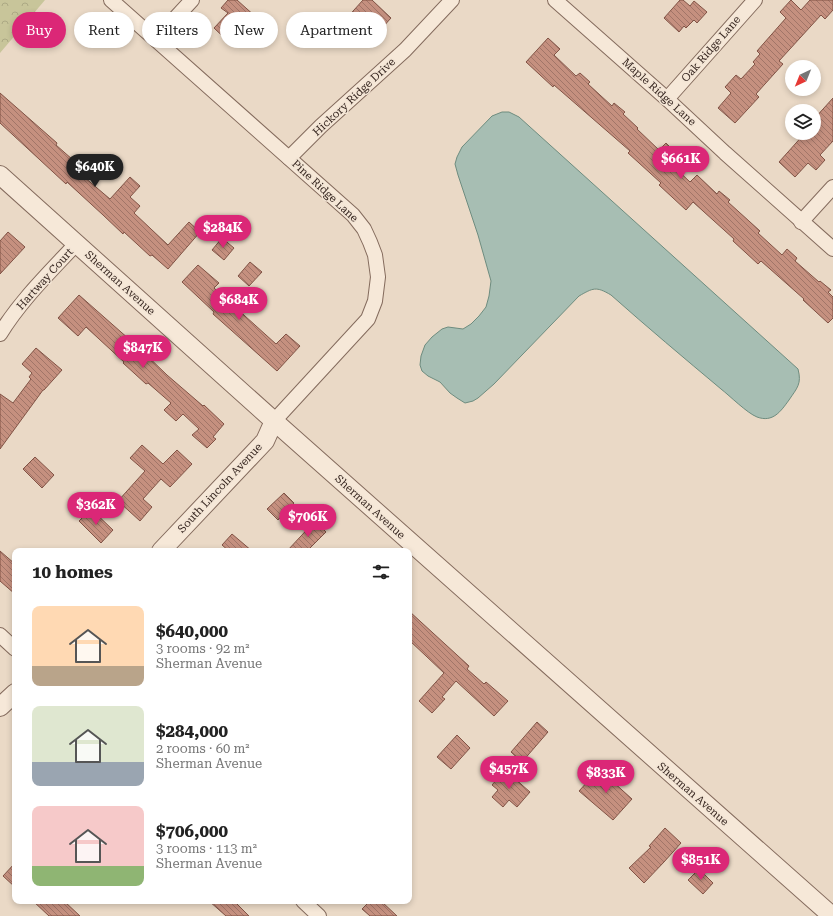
<!DOCTYPE html>
<html lang="en">
<head>
<meta charset="utf-8">
<style>
  body { margin:0; font-family:"Roboto Serif",serif; background:#f6f6f6; color:#222; height:100vh; display:flex; flex-direction:column; font-size:15px; white-space:nowrap }
  * { box-sizing:border-box; margin:0 }
  p { font-size:13px; color:#767676 }
  .icon { flex:none; width:22px; height:22px; fill:none; stroke:currentColor; stroke-width:2; stroke-linecap:round; stroke-linejoin:round }
  .map { position:relative; flex:1; overflow:hidden }
  .details { position:absolute; left:12px; top:548px; width:400px; height:356px; display:flex; flex-direction:column; background:#fff; border-radius:8px; box-shadow:0 2px 6px #0003 }
  .details>* { flex:none }
  .hud { position:absolute; left:12px; top:12px; width:400px; height:36px; display:flex; gap:8px }
  .needle { width:26px; rotate:223deg }
  .tools { position:absolute; left:785px; top:60px; display:grid; gap:8px }
  .tools a { display:grid; place-items:center; width:36px; height:36px; border-radius:50%; background:#fff; box-shadow:0 2px 6px #0003; font-size:20px }
  .price { position:absolute; translate:-50% -34px; padding:0 9px; border-radius:14px; background:#db2777; color:#fff; font-size:13px; line-height:26px; filter:drop-shadow(0 1px 2px #0008) }
  .price::after { content:''; position:absolute; left:50%; top:24px; width:12px; height:9px; margin-left:-6px; background:inherit; clip-path:polygon(0 0,100% 0,50% 100%) }
  .price.active { background:#222; color:#fff }
  ul { padding:0; list-style:none }
  li { display:flex; align-items:center; gap:12px; height:100px; padding:0 20px }
  li span { display:grid; place-items:center; flex:none; width:112px; height:80px; border-radius:8px; color:#555 }
  li>.icon { margin-inline-start:auto }
  span .icon { width:48px; height:48px; fill:#fffc; stroke-width:1 }
  li b { font-size:17px }
  h2 { display:flex; justify-content:space-between; align-items:center; height:48px; padding:0 20px; font-size:17px }
  .chip { padding:0 14px; border-radius:18px; background:#fff; box-shadow:0 2px 6px #0003; font-size:14px; line-height:36px }
  .chip.active { background:#db2777; color:#fff }
  .map>svg:first-child { display:block }
  .park { fill:url(#park-crowns) }
  .water { fill:#a7beb3; stroke:#6e8c7f }
  .building { fill:url(#building-back-hatch); stroke:#815345 }
  .lines { fill:none; stroke-linecap:round; stroke-linejoin:round }
  .minor-casing { stroke:#846b5d; stroke-width:16 }
  .tertiary-casing { stroke:#846b5d; stroke-width:20 }
  .minor { stroke:#f6e8d8; stroke-width:14 }
  .tertiary { stroke:#f6e8d8; stroke-width:18 }
  .labels { text-anchor:middle; dominant-baseline:central; stroke-width:3; stroke-linejoin:round; paint-order:stroke }
  .street-label { font-size:11px; fill:#362620; stroke:#f3e5d5 }
</style>
</head>
<body>
<div class="map">
<svg width="833" height="916" viewBox="0 0 833 916">
  <defs>
    <pattern id="park-crowns" width="20" height="18" patternUnits="userSpaceOnUse"><rect width="20" height="18" fill="#c8c59a"/><path d="M2 6a3 3 0 1 1 6 0M12 15a3 3 0 1 1 6 0" fill="none" stroke="#aca984"/></pattern>
    <pattern id="building-back-hatch" width="6" height="6" patternUnits="userSpaceOnUse"><rect width="6" height="6" fill="#c5907f"/><path d="M-1 5l2 2M0 0l6 6M5-1l2 2" fill="none" stroke="#a17568"/></pattern>
  </defs>
  <rect width="100%" height="100%" fill="#ead9c6"/>
  <polygon class="park" points="0,0 45,0 0,53"/>
  <path class="water" d="M502,112H509L519,117L798,369C802,384 797,388 789,400C781,411 773,423 757,417C747,413 730,396 721,389C684,358 647,327 611,295C596,286 593,288 579,296L494,384L478,398L473,401L465,403L457,398L450,393L440,382L428,376L422,371L420,365L421,356L425,345L432,337L442,329L448,327L463,329L471,324L479,316L486,307L489,296L491,281L478,235L458,175L455,164L457,157L462,147L492,116Z"/>
  <g class="building">
    <polygon points="228,0 237,0 256,17 231,44 214,28 228,13 221,8"/>
    <polygon points="363,0 372,0 391,18 382,28 374,20 361,35 345,20"/>
    <polygon points="680,0 683,0 690,6 694,1 707,12 697,23 694,20 686,28 684,26 679,32 664,18"/>
    <polygon points="791,0 801,10 810,0 833,0 833,10 825,19 821,15 779,61 783,64 756,94 759,97 735,123 718,108 731,93 725,87 736,75 741,79 755,64 753,62 760,54 757,51 786,18 780,12"/>
    <polygon points="548,38 560,49 554,55 576,76 580,73 590,82 588,84 612,106 614,103 625,112 623,114 638,128 637,129 659,150 666,143 677,154 669,162 690,182 697,175 717,194 719,191 730,200 728,202 760,231 758,233 782,255 787,249 797,258 795,261 819,282 820,281 831,290 828,292 833,297 833,318 828,323 803,300 804,299 761,261 758,264 733,241 734,239 693,202 686,210 659,185 661,183 628,153 630,151 554,85 553,87 526,62"/>
    <polygon points="0,93 57,143 56,145 81,167 77,171 110,199 130,177 140,186 130,197 140,206 134,213 168,245 189,222 200,232 168,269 152,255 150,256 124,232 123,234 103,215 67,182 66,184 0,123"/>
    <polygon points="833,98 833,141 820,155 825,160 816,170 808,163 795,177 779,162 805,133 814,133 814,119"/>
    <polygon points="8,232 25,247 0,274 0,241"/>
    <polygon points="222,238 234,248 224,260 212,250"/>
    <polygon points="250,262 262,272 249,286 238,276"/>
    <polygon points="198,265 219,283 214,288 276,344 286,334 300,346 277,371 213,314 214,312 182,282"/>
    <polygon points="79,295 138,347 167,375 203,406 204,405 224,424 213,437 216,439 207,448 192,435 199,429 183,414 176,421 164,410 171,403 148,383 146,384 123,363 124,362 86,327 78,336 58,318"/>
    <polygon points="36,348 62,370 44,390 43,390 0,449 0,394 13,403 31,379 29,377 32,373 22,364"/>
    <polygon points="142,445 163,464 177,450 192,464 170,487 161,479 143,499 152,507 140,521 118,501 145,471 130,458"/>
    <polygon points="35,457 54,475 42,488 23,469"/>
    <polygon points="284,493 294,503 278,520 267,509"/>
    <polygon points="91,509 113,530 101,543 79,521"/>
    <polygon points="315,521 326,532 307,551 287,551"/>
    <polygon points="232,534 252,551 229,551 222,545"/>
    <polygon points="0,551 15,564 15,594 0,581"/>
    <polygon points="409,611 469,666 467,669 484,684 486,682 508,701 494,716 456,681 442,697 445,699 432,713 419,701 444,673 409,640"/>
    <polygon points="537,722 548,732 522,762 511,752"/>
    <polygon points="457,735 470,748 451,769 437,757"/>
    <polygon points="600,768 613,780 612,781 632,799 613,820 579,791"/>
    <polygon points="505,770 530,792 517,807 509,800 503,807 492,797 498,790 492,785"/>
    <polygon points="665,828 681,843 664,862 644,883 629,868 651,847 649,846"/>
    <polygon points="15,863 15,887 3,876"/>
    <polygon points="699,869 713,883 703,894 688,880"/>
    <polygon points="33,901 64,901 80,916 49,916"/>
    <polygon points="209,901 234,901 249,916 226,916"/>
    <polygon points="370,901 381,901 397,916 370,916 362,909"/>
  </g>
  <g class="lines">
    <g class="minor-casing">
      <g id="minor">
        <polyline points="111,0 353,215 364,229 370,242 375,255 378,277 375,301 368,319 274,421"/>
        <polyline points="555,0 667,99 725,153 833,249"/>
        <polyline points="156,39 192,0"/>
        <polyline points="667,99 755,0"/>
        <polyline points="289,158 321,126 405,50 452,0"/>
        <polyline points="801,222 833,187"/>
        <path d="M0,334C21,300 49,273 76,244"/>
        <polyline points="0,635 15,649"/>
        <polyline points="303,901 319,916"/>
      </g>
    </g>
    <g class="tertiary-casing">
      <g id="tertiary">
        <polyline points="0,175 274,421 832,916"/>
        <polyline points="161,551 265,441 274,421"/>
        <polyline points="0,707 15,693"/>
      </g>
    </g>
    <use href="#minor" class="minor"/>
    <use href="#tertiary" class="tertiary"/>
  </g>
  <g class="labels">
    <g class="street-label">
      <text transform="translate(711 49) rotate(-49)">Oak Ridge Lane</text>
      <text transform="translate(659 92) rotate(42)">Maple Ridge Lane</text>
      <text transform="translate(354 97) rotate(-43)">Hickory Ridge Drive</text>
      <text transform="translate(325 191) rotate(43)">Pine Ridge Lane</text>
      <text transform="translate(45 279) rotate(-48)">Hartway Court</text>
      <text transform="translate(120 283) rotate(42)">Sherman Avenue</text>
      <text transform="translate(220 488) rotate(-47)">South Lincoln Avenue</text>
      <text transform="translate(370 507) rotate(42)">Sherman Avenue</text>
      <text transform="translate(693 794) rotate(41)">Sherman Avenue</text>
    </g>
  </g>
</svg>
<div class="tools">
<a><svg class="needle" viewBox="-14 -14 28 28"><path d="M0-13l5 13h-10z" fill="#e53935"/><path d="M0 13l5-13h-10z" fill="#767676"/></svg></a>
<a><svg class="icon" aria-label="layers" viewBox="0 0 24 24"><path d="M12 4l9 5-9 5-9-5zM3 14l9 5 9-5"/></svg></a>
</div>
<b class="price" style="left:681px;top:180px">$661K</b>
<b class="price active" style="left:95px;top:188px">$640K</b>
<b class="price" style="left:223px;top:249px">$284K</b>
<b class="price" style="left:239px;top:321px">$684K</b>
<b class="price" style="left:143px;top:369px">$847K</b>
<b class="price" style="left:96px;top:526px">$362K</b>
<b class="price" style="left:308px;top:538px">$706K</b>
<b class="price" style="left:509px;top:790px">$457K</b>
<b class="price" style="left:606px;top:794px">$833K</b>
<b class="price" style="left:701px;top:881px">$851K</b>
<div class="hud">
<a class="chip active">Buy</a>
<a class="chip">Rent</a>
<a class="chip">Filters</a>
<a class="chip">New</a>
<a class="chip">Apartment</a>
</div>
<section class="details">
<h2>10 homes<svg class="icon" aria-label="filters" viewBox="0 0 24 24"><path d="M4 7h16M4 17h16"/><circle cx="9" cy="7" r="2"/><circle cx="15" cy="17" r="2"/></svg></h2>
<ul>
<li><span style="background:linear-gradient(#ffd9b3 75%,#b9a48a 0)"><svg class="icon" aria-label="home" viewBox="0 0 24 24"><path d="M3 11l9-7 9 7M6 9v11h12V9"/></svg></span><div><b>$640,000</b><p>3 rooms · 92 m²</p><p>Sherman Avenue</p></div></li>
<li><span style="background:linear-gradient(#dfe7d0 70%,#9aa5b1 0)"><svg class="icon" aria-label="home" viewBox="0 0 24 24"><path d="M3 11l9-7 9 7M6 9v11h12V9"/></svg></span><div><b>$284,000</b><p>2 rooms · 60 m²</p><p>Sherman Avenue</p></div></li>
<li><span style="background:linear-gradient(#f6c9c9 75%,#8fb573 0)"><svg class="icon" aria-label="home" viewBox="0 0 24 24"><path d="M3 11l9-7 9 7M6 9v11h12V9"/></svg></span><div><b>$706,000</b><p>3 rooms · 113 m²</p><p>Sherman Avenue</p></div></li>
</ul>
</section>
</div>
</body>
</html>
